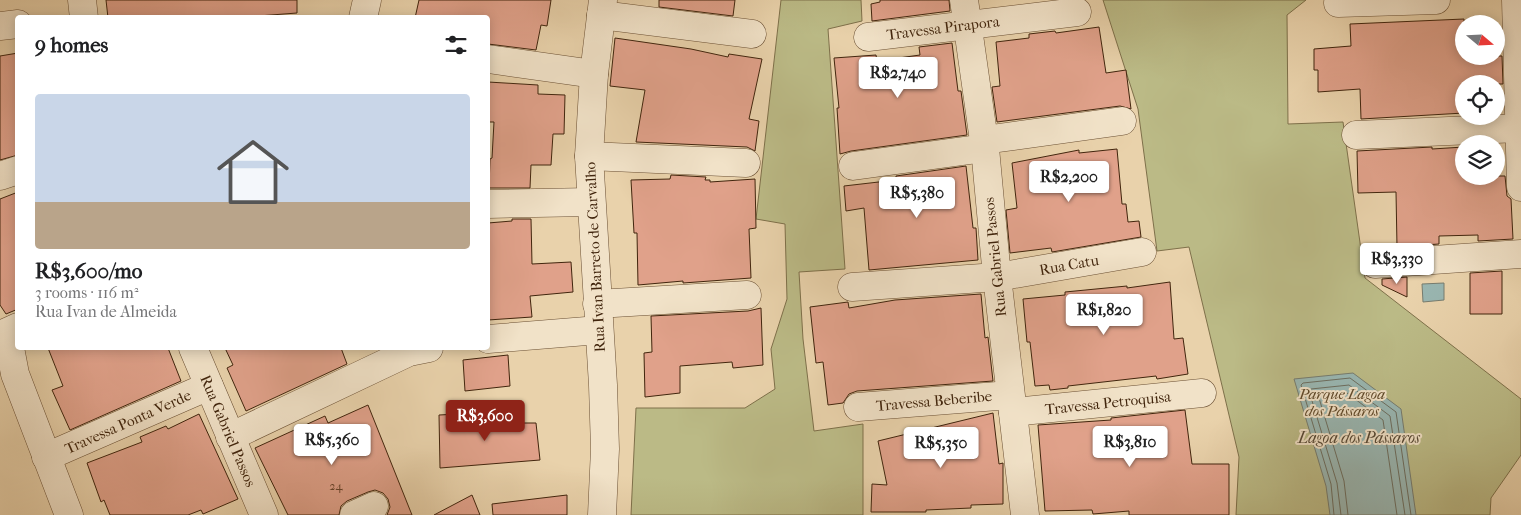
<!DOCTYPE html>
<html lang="en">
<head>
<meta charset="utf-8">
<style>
  body { margin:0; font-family:"IM FELL French Canon",serif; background:#f2f2f2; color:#202124; height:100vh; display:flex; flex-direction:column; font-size:19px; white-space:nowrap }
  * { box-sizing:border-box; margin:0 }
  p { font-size:16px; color:#757577 }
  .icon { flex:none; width:28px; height:28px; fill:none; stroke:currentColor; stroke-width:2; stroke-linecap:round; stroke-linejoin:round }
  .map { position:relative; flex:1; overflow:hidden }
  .panel { position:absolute; left:15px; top:15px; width:475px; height:335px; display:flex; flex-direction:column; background:#fff; border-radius:5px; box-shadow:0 2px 12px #0003 }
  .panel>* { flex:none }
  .needle { width:32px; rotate:109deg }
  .controls { position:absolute; left:1455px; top:15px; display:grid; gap:10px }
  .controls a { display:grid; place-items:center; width:50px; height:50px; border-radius:50%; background:#fff; box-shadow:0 2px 12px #0003; font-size:25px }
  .price { position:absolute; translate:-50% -42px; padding:0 11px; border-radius:5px; background:#fff; color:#222; font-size:16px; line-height:32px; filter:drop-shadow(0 1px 2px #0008) }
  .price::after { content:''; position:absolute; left:50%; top:30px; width:15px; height:11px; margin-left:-8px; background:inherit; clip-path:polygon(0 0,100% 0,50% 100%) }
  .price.on { background:#8f2418; color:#fff }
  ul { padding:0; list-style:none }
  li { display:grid; align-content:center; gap:10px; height:265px; padding:0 20px }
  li+li { border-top:1px solid #e0e0e0 }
  li span { display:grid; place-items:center; height:155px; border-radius:5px; color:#555 }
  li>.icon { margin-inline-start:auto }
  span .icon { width:90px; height:90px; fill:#fffc; stroke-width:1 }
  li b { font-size:21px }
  h2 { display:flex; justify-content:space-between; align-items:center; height:60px; padding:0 20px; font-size:21px }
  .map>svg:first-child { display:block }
  .green { fill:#bbba86; stroke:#7e704a }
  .water { fill:#99b6b1; stroke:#767c6f }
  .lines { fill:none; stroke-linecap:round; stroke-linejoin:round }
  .shore { stroke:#6d6e5f; stroke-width:1 }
  .building { fill:#e0a18a; stroke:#41250d }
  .minor-casing { stroke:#6b5034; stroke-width:29 }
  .minor { stroke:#f1e2c8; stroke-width:28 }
  .labels { text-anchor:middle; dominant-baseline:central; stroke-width:4; stroke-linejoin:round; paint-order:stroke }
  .number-label { font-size:12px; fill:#69442c }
  .street-label { font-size:15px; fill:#41250d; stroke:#f1e2c8 }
  .park-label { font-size:15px; font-style:italic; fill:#604a2b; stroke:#f1e2c8 }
  .water-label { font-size:16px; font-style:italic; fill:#574936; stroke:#f1e2c8 }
</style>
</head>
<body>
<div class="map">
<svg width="1521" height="515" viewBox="0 0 1521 515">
  <rect width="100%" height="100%" fill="#e9d2ab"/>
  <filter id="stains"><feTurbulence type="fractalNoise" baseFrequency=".004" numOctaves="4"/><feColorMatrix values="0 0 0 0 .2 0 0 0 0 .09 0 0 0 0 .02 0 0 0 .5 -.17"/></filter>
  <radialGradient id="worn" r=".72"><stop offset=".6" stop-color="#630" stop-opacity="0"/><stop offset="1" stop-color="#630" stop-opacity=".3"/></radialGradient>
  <g class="green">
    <polygon points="781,0 861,0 862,21 828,29 845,269 799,272 803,339 814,431 863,424 863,515 631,515 636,408 745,408 775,389 771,349 787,299 785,224 756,219"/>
    <polygon points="1103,0 1306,0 1287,15 1288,124 1343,122 1365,278 1521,399 1521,455 1491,498 1490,515 1236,515 1239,457 1189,247 1157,251 1138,109"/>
  </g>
  <g class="water">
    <polygon points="1444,283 1444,300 1423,302 1422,284"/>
    <polygon points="1353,373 1401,409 1416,515 1330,515 1326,486 1294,379"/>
  </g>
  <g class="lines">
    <g class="shore">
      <polyline points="1334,515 1331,484 1301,385 1303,383 1350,378 1396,412 1411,515"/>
      <polyline points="1341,515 1337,483 1309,391 1311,389 1349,385 1390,416 1405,515"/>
      <polyline points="1348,515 1344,481 1319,398 1321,395 1347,393 1383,420 1397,515"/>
    </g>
  </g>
  <g class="building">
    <polygon points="106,0 297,0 297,13 258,16 258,18 108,18"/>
    <polygon points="419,0 551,0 547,26 541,25 536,50 488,44 488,18 415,18"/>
    <polygon points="659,0 735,0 733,16 659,7"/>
    <polygon points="880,0 949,0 950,11 872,21 871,4 880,2"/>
    <polygon points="1464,19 1464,56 1502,56 1503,84 1464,84 1464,113 1361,119 1360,89 1318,92 1318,70 1314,70 1314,49 1351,46 1350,24"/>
    <polygon points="1099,27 1106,73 1126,70 1131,109 1120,106 997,122 992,87 1000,86 996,42 1029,38 1029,34 1055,31 1056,33"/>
    <polygon points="615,38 691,49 728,57 729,54 762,59 749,119 759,121 755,151 747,147 636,142 645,90 610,86"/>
    <polygon points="952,43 958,91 961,91 967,135 851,151 840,154 837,108 839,108 834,58 876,55 877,61 920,55 919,47"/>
    <polygon points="18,53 18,155 0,160 0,56"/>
    <polygon points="488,82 538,85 538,94 565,95 564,134 553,134 551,165 531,165 530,188 489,188 490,159 492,158 494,122 488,122"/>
    <polygon points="1432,147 1432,149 1464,147 1464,176 1505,176 1507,196 1511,199 1513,239 1478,241 1478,235 1439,236 1439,244 1397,247 1396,192 1358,193 1357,151"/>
    <polygon points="1117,149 1122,204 1126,204 1128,222 1139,221 1141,237 1052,252 1051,248 1010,253 1006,210 1017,208 1012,163 1079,150 1079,153"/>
    <polygon points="966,166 973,228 976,228 978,260 869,270 864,208 846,211 844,186 896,180 896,176"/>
    <polygon points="671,175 706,177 705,180 710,180 710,182 755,179 756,228 749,229 751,278 683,283 683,281 638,285 637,233 634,233 631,180 670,179"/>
    <polygon points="18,192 18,309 6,314 0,305 0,199"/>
    <polygon points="512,219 531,219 532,264 571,262 573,292 530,296 532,317 488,320 488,223 512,221"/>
    <polygon points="1502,271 1502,314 1470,314 1470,273"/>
    <polygon points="1407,277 1407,297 1382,285 1382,279"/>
    <polygon points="1170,282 1174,339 1183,338 1188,374 1157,379 1156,376 1068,386 1068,388 1050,390 1049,385 1035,386 1030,342 1027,342 1023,299 1065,295 1065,292 1127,286 1127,288"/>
    <polygon points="981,294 985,338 988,337 993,381 857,391 849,394 843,403 828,405 823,362 816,363 810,307 848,302 849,308 895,300"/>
    <polygon points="761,308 763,365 733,368 732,362 680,366 680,393 645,397 644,353 652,352 651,316 748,311"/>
    <polygon points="48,348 168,348 181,381 70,430 52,390 63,386"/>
    <polygon points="225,348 341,348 347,364 246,411 227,368 233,365"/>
    <polygon points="508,355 510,386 465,391 463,360"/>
    <polygon points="368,405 412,515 387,515 390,507 388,499 383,493 375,490 368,492 347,501 341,506 339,515 288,515 255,448 325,416 328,423"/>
    <polygon points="1185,410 1192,464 1229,464 1229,515 1129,515 1129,511 1093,514 1092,510 1045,511 1038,425 1111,420 1111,418"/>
    <polygon points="478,413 479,423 536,423 540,460 440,468 439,415"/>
    <polygon points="993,413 999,464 1003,463 1003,504 971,505 971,508 926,510 926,512 871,512 872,484 887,485 878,441"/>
    <polygon points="199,414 238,499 203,514 201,510 188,515 110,515 104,500 101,502 87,463 142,442 140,437 166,426 168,429"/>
    <polygon points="472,495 480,515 434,515"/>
    <polygon points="567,495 567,515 493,515 492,504"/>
  </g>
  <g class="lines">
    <g class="minor-casing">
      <g id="minor">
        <polyline points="82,0 84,18"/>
        <polyline points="964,0 985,148 997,277 1025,515"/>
        <polyline points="1516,0 1521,187"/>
        <polyline points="1338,3 1436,0"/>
        <polyline points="601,15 752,34"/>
        <polyline points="363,18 367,0"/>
        <polyline points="0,26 18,24"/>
        <polyline points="868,37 1077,12"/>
        <polyline points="488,59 594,74"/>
        <polyline points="1356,135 1519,128"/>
        <polyline points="984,140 1122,121"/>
        <polyline points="589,156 746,163"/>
        <polyline points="853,166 985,148"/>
        <polyline points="0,176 18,170"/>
        <polyline points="488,204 591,202"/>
        <polyline points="1375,264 1521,254"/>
        <polyline points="852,287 997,277 1142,252"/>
        <polyline points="597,304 747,295"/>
        <polyline points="18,327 7,332 15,374 69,515"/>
        <polyline points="488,339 599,330"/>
        <polyline points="193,348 264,515"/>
        <polyline points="858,407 1010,395"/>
        <polyline points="1013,412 1202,393"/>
        <polyline points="230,437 409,352 429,348"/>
        <polyline points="46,457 209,386"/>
        <polyline points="354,515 374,506"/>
        <polyline points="602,515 605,449 603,385 589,156 594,74 603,0"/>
      </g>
    </g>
    <use href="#minor" class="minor"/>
  </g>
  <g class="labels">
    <g class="number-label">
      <text x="336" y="486">24</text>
    </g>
    <g class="street-label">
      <text transform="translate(943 28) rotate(-7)">Travessa Pirapora</text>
      <text transform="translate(595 257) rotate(-93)">Rua Ivan Barreto de Carvalho</text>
      <text transform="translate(995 257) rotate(-96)">Rua Gabriel Passos</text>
      <text transform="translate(1069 265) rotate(-10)">Rua Catu</text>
      <text transform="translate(934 401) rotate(-5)">Travessa Beberibe</text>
      <text transform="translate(1108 403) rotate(-6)">Travessa Petroquisa</text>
      <text transform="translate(128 422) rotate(-24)">Travessa Ponta Verde</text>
      <text transform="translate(228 431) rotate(67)">Rua Gabriel Passos</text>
    </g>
    <g class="park-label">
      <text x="1342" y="394">Parque Lagoa<tspan x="1342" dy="17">dos Pássaros</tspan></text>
    </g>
    <g class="water-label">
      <text x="1359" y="437">Lagoa dos Pássaros</text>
    </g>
  </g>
  <rect width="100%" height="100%" filter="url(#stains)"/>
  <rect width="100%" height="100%" fill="url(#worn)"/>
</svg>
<div class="controls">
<a><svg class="needle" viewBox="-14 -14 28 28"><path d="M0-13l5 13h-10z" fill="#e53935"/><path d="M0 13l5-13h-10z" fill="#757577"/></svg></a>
<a><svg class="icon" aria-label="locate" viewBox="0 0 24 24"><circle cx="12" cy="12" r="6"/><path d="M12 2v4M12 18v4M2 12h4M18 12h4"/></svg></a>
<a><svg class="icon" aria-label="layers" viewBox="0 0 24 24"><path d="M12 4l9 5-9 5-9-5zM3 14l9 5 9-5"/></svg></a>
</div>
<b class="price" style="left:898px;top:99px">R$2,740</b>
<b class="price" style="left:1069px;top:203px">R$2,200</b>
<b class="price" style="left:917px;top:219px">R$5,380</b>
<b class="price" style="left:1397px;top:285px">R$3,330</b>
<b class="price" style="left:1104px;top:336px">R$1,820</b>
<b class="price on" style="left:485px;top:442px">R$3,600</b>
<b class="price" style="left:332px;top:466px">R$5,360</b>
<b class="price" style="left:1130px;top:468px">R$3,810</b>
<b class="price" style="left:941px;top:469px">R$5,350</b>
<section class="panel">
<h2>9 homes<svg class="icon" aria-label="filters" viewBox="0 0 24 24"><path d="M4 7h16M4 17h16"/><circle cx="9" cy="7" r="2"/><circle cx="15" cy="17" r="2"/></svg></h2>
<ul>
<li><span style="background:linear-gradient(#c9d6e8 70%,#b9a48a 0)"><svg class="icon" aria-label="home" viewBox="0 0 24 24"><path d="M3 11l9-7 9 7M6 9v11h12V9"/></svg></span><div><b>R$3,600/mo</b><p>3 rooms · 116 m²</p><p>Rua Ivan de Almeida</p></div></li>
</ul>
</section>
</div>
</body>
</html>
